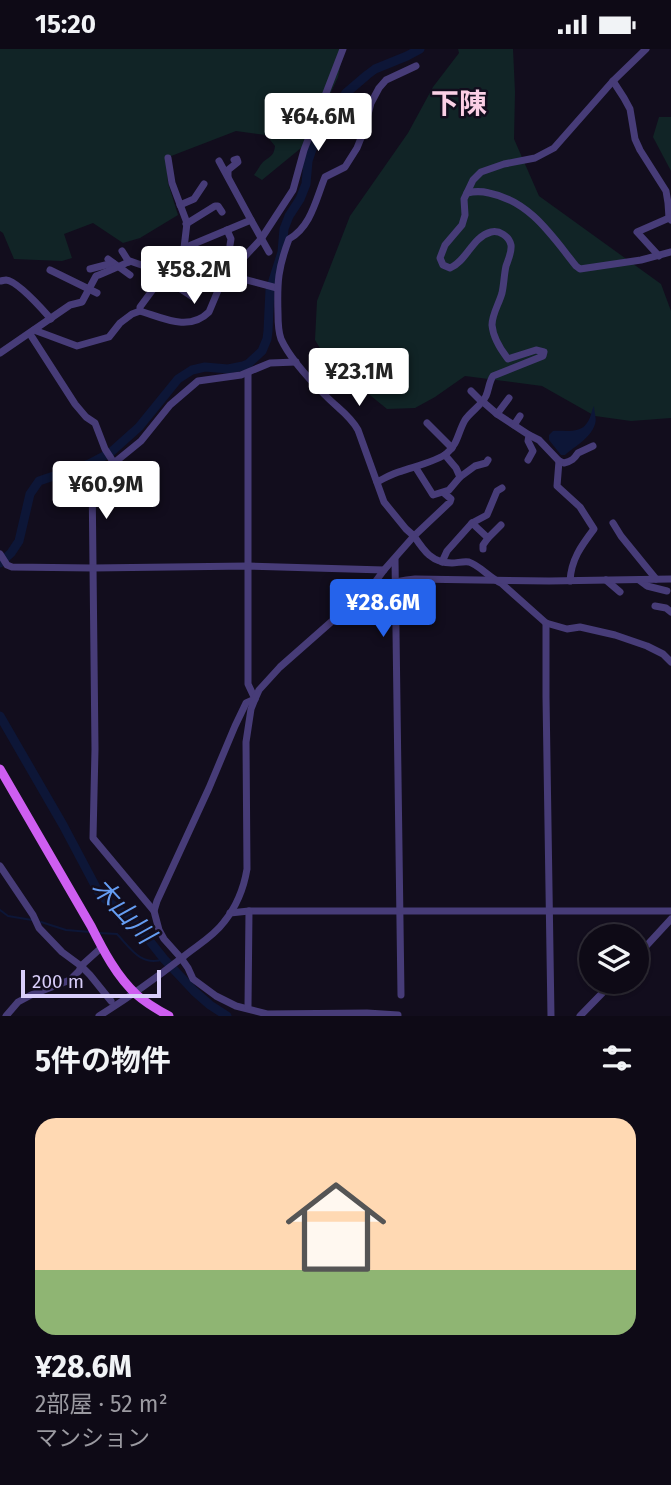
<!DOCTYPE html>
<html lang="ja">
<head>
<meta charset="utf-8">
<style>
  body { margin:0; font-family:"Fira Sans","Noto Sans JP",sans-serif; background:#17131f; color:#f1f3f6; height:100vh; display:flex; flex-direction:column; font-size:26px; white-space:nowrap }
  * { box-sizing:border-box; margin:0 }
  p { font-size:23px; color:#9b9aa1 }
  .icon { flex:none; width:38px; height:38px; fill:none; stroke:currentColor; stroke-width:2; stroke-linecap:round; stroke-linejoin:round }
  .map { position:relative; height:967px; overflow:hidden }
  .drawer { display:flex; flex-direction:column; background:#0e0a16; flex:1 }
  .drawer>* { flex:none }
  .buttons { position:absolute; left:579px; top:875px; display:grid; gap:14px }
  .buttons a { display:grid; place-items:center; width:70px; height:70px; border-radius:50%; background:#0e0a16; box-shadow:0 2px 5px #0004,0 0 0 2px #2e2b35; font-size:35px }
  .scale { position:absolute; left:21px; bottom:18px; width:140px; box-sizing:border-box; padding-left:7px; border:4px solid #d9cefb; border-top:0; font-size:19px; line-height:24px; white-space:nowrap; color:#d9cefb; -webkit-text-stroke:5px #120d1d; paint-order:stroke }
  .price { position:absolute; translate:-50% -60px; padding:0 16px; border-radius:7px; background:#fff; color:#222; font-size:23px; line-height:46px; filter:drop-shadow(0 2px 4px #0008) }
  .price::after { content:''; position:absolute; left:50%; top:42px; width:21px; height:16px; margin-left:-10px; background:inherit; clip-path:polygon(0 0,100% 0,50% 100%) }
  .price.on { background:#2563eb; color:#fff }
  ul { padding:0; list-style:none }
  li { display:grid; align-content:center; gap:14px; height:371px; padding:0 35px }
  li+li { border-top:2px solid #2e2b35 }
  li span { display:grid; place-items:center; height:217px; border-radius:21px; color:#555 }
  li>.icon { margin-inline-start:auto }
  span .icon { width:126px; height:126px; fill:#fffc; stroke-width:1 }
  li b { font-size:30px }
  h2 { display:flex; justify-content:space-between; align-items:center; height:84px; padding:0 35px; font-size:30px }
  .status { display:flex; justify-content:space-between; align-items:center; height:49px; padding:0 35px; background:#0e0a16; direction:ltr }
  .status svg { height:19px; fill:currentColor }
  .map>svg:first-child { display:block }
  .green { fill:#112426 }
  .water { fill:#0d1637 }
  .lines { fill:none; stroke-linecap:round; stroke-linejoin:round }
  .stream { stroke:#0d1637; stroke-width:2 }
  .river { stroke:#0d1637; stroke-width:9 }
  .minor { stroke:#473c78; stroke-width:7 }
  .major { stroke:#ce5ef1; stroke-width:9 }
  .labels { text-anchor:middle; dominant-baseline:central; stroke-width:5; stroke-linejoin:round; paint-order:stroke }
  .water-label { font-size:26px; font-style:italic; fill:#659df2; stroke:#120d1d }
  .quarter-label { font-size:28px; font-weight:bold; fill:#fbcfe5; stroke:#120d1d }
</style>
</head>
<body>
<div class="status"><b>15:20</b><svg viewBox="0 0 49 12"><path d="M0 12V9h3v3zM5 12V6h3v6zM10 12V3h3v9zM15 12V0h3v12zM26 1h20v11H26zM47 4h2v5h-2z"/></svg></div>
<div class="map">
<svg width="671" height="967" viewBox="0 0 671 967">
  <rect width="100%" height="100%" fill="#120d1d"/>
  <g class="green">
    <path d="M0,0H341V13L338,28L325,56L312,90L262,131L254,126C257,122 260,116 263,113C270,107 274,107 275,97L266,86L236,82L166,109L168,134L178,166L140,189L123,194L93,174L64,185L72,209L62,212L14,210L3,184L0,182Z"/>
    <polygon points="458,0 513,0 515,43 514,90 539,147 661,235 671,262 671,369 631,372 595,367 542,337 465,327 435,348 415,359 387,360 327,311 315,291 317,252 350,167 408,84 433,38 459,4"/>
    <polygon points="659,68 671,68 671,122 653,88"/>
  </g>
  <path class="water" d="M594,357C594,363 597,370 595,375C591,389 575,397 565,406H561L549,391V386L553,382C565,381 580,385 587,374C591,369 591,363 594,357Z"/>
  <g class="lines">
    <g class="stream">
      <polyline points="0,861 8,867 32,871"/>
      <polyline points="41,873 66,881 90,883"/>
      <path d="M99,884L117,885C131,900 141,918 164,910"/>
    </g>
    <g class="river">
      <polyline points="0,514 11,504 19,492 30,445 39,432 89,415 110,404 139,378 178,330 192,321 205,318 228,320 243,317 248,315 262,302 267,290 268,282 270,241 282,203 284,180 289,167 300,150 306,135 308,112 315,91 323,75 333,64 346,44 367,26 375,20 407,7 420,0"/>
      <polyline points="0,667 63,776 98,842 105,850 133,871 164,910 194,942 210,956 227,967"/>
    </g>
    <g class="minor">
      <polyline points="613,32 624,49 630,60 635,90 640,101 666,142 668,154 669,169 671,171"/>
      <polyline points="219,112 251,171"/>
      <polyline points="228,127 228,121 238,113 237,110 234,111"/>
      <path d="M467,144C475,142 481,142 489,144C530,152 552,187 576,217L580,220L641,211L671,203"/>
      <polyline points="180,156 194,150 204,135"/>
      <polyline points="186,175 215,157 218,157 222,163"/>
      <polyline points="227,181 231,190 230,196"/>
      <polyline points="184,199 251,171 269,203"/>
      <polyline points="122,202 129,213"/>
      <polyline points="659,207 637,183 669,169"/>
      <polyline points="108,210 130,226"/>
      <polyline points="193,217 206,229 223,223 239,229 277,239"/>
      <polyline points="90,220 113,214"/>
      <polyline points="50,221 97,244"/>
      <polyline points="164,229 193,248"/>
      <path d="M0,232C2,232 4,231 6,231C18,232 43,261 51,270"/>
      <polyline points="175,236 193,217 182,204"/>
      <path d="M140,262C163,269 189,283 209,263L222,232L261,190L293,141L304,101L343,0"/>
      <polyline points="34,281 77,297 109,288 120,274 132,265 140,262 140,258 157,235 169,223 182,204 184,199 187,174 172,134 168,109"/>
      <polyline points="30,285 75,355 86,368 95,374 105,400 114,414"/>
      <path d="M0,304L70,256L82,253L96,227C108,222 119,218 130,212L150,219L163,229"/>
      <polyline points="296,313 270,314 241,326 198,332 170,356 141,392 114,414 92,425 95,700 93,789 154,862 159,881 164,890 181,909 188,919 193,930 216,947 236,957 267,965 367,964 398,966"/>
      <polyline points="471,342 482,353"/>
      <polyline points="482,352 497,365 509,349"/>
      <polyline points="497,365 529,386 528,392 533,402 528,411"/>
      <polyline points="427,374 452,399"/>
      <polyline points="514,376 520,367"/>
      <path d="M529,386L539,391L559,412L564,414C572,412 574,410 578,404L593,397"/>
      <polyline points="445,406 456,419 460,428 475,417 486,414 488,411"/>
      <path d="M559,412L557,437L580,458L594,480C581,497 571,511 570,532"/>
      <polyline points="416,419 433,446 449,441 460,428"/>
      <path d="M377,433C385,429 393,424 402,422C413,418 438,412 447,404C458,395 458,383 465,371C471,362 481,357 486,347C489,340 489,333 493,327L543,307L544,303L536,301L508,310C501,301 493,288 492,276C492,265 499,255 502,244C504,235 504,226 506,217C508,211 512,203 511,196C509,187 499,181 491,183C472,188 467,212 450,219L443,216L440,209L445,196L462,176L465,166L464,150L473,131L481,123L504,115L535,109L554,99L613,32L646,0"/>
      <path d="M444,444L451,450L450,453L414,487C424,502 432,514 452,514C457,514 464,512 469,513C479,516 490,529 501,534L546,574L567,580L580,578L615,586L647,597L663,605L671,613"/>
      <polyline points="472,474 487,466 497,442 502,439"/>
      <polyline points="613,474 621,487 656,530"/>
      <polyline points="483,500 483,496 488,489"/>
      <polyline points="0,505 7,516 12,518 93,519 248,517 384,521"/>
      <polyline points="395,510 401,946"/>
      <polyline points="442,513 447,502 472,474 488,489 501,476"/>
      <polyline points="606,531 620,543"/>
      <polyline points="639,531 647,537 667,542"/>
      <path d="M370,540L384,521L414,487L406,480L384,453L358,381C350,366 336,358 325,346C310,331 290,310 281,290C278,282 278,272 278,264C277,233 278,219 289,190C311,178 316,150 325,128L345,118L357,99L363,84L371,54L379,39L386,31L416,17"/>
      <polyline points="655,557 666,559 671,563"/>
      <polyline points="546,574 546,648 551,967"/>
      <polyline points="0,817 33,866 39,879 62,903 81,917 90,926 111,952"/>
      <polyline points="154,862 157,852 209,739 235,677 246,654 255,650 248,635 248,324"/>
      <polyline points="230,864 249,862 671,862"/>
      <polyline points="637,907 671,870"/>
      <polyline points="248,957 249,862"/>
      <polyline points="6,967 18,953 31,946 70,931 79,922 81,917 102,898"/>
      <path d="M99,967C128,949 156,929 183,908C196,897 213,888 224,873C236,858 244,838 247,820L246,693L251,660L255,650L259,641L280,618L356,551C374,538 393,532 415,530L549,532L671,530"/>
      <polyline points="580,967 613,933"/>
    </g>
    <path class="major" d="M0,720L91,877C103,901 117,928 137,946C146,954 158,961 169,967"/>
  </g>
  <g class="labels">
    <g class="water-label">
      <text transform="translate(123 862) rotate(47)">木山川</text>
    </g>
    <g class="quarter-label">
      <text x="459" y="54">下陳</text>
    </g>
  </g>
</svg>
<div class="buttons">
<a><svg class="icon" aria-label="layers" viewBox="0 0 24 24"><path d="M12 4l9 5-9 5-9-5zM3 14l9 5 9-5"/></svg></a>
</div>
<div class="scale">200 m</div>
<b class="price" style="left:318px;top:104px">¥64.6M</b>
<b class="price" style="left:194px;top:257px">¥58.2M</b>
<b class="price" style="left:359px;top:359px">¥23.1M</b>
<b class="price" style="left:106px;top:472px">¥60.9M</b>
<b class="price on" style="left:383px;top:590px">¥28.6M</b>
</div>
<section class="drawer">
<h2>5件の物件<svg class="icon" aria-label="filters" viewBox="0 0 24 24"><path d="M4 7h16M4 17h16"/><circle cx="9" cy="7" r="2"/><circle cx="15" cy="17" r="2"/></svg></h2>
<ul>
<li><span style="background:linear-gradient(#ffd9b3 70%,#8fb573 0)"><svg class="icon" aria-label="home" viewBox="0 0 24 24"><path d="M3 11l9-7 9 7M6 9v11h12V9"/></svg></span><div><b>¥28.6M</b><p>2部屋 · 52 m²</p><p>マンション</p></div></li>
</ul>
</section>
</body>
</html>
